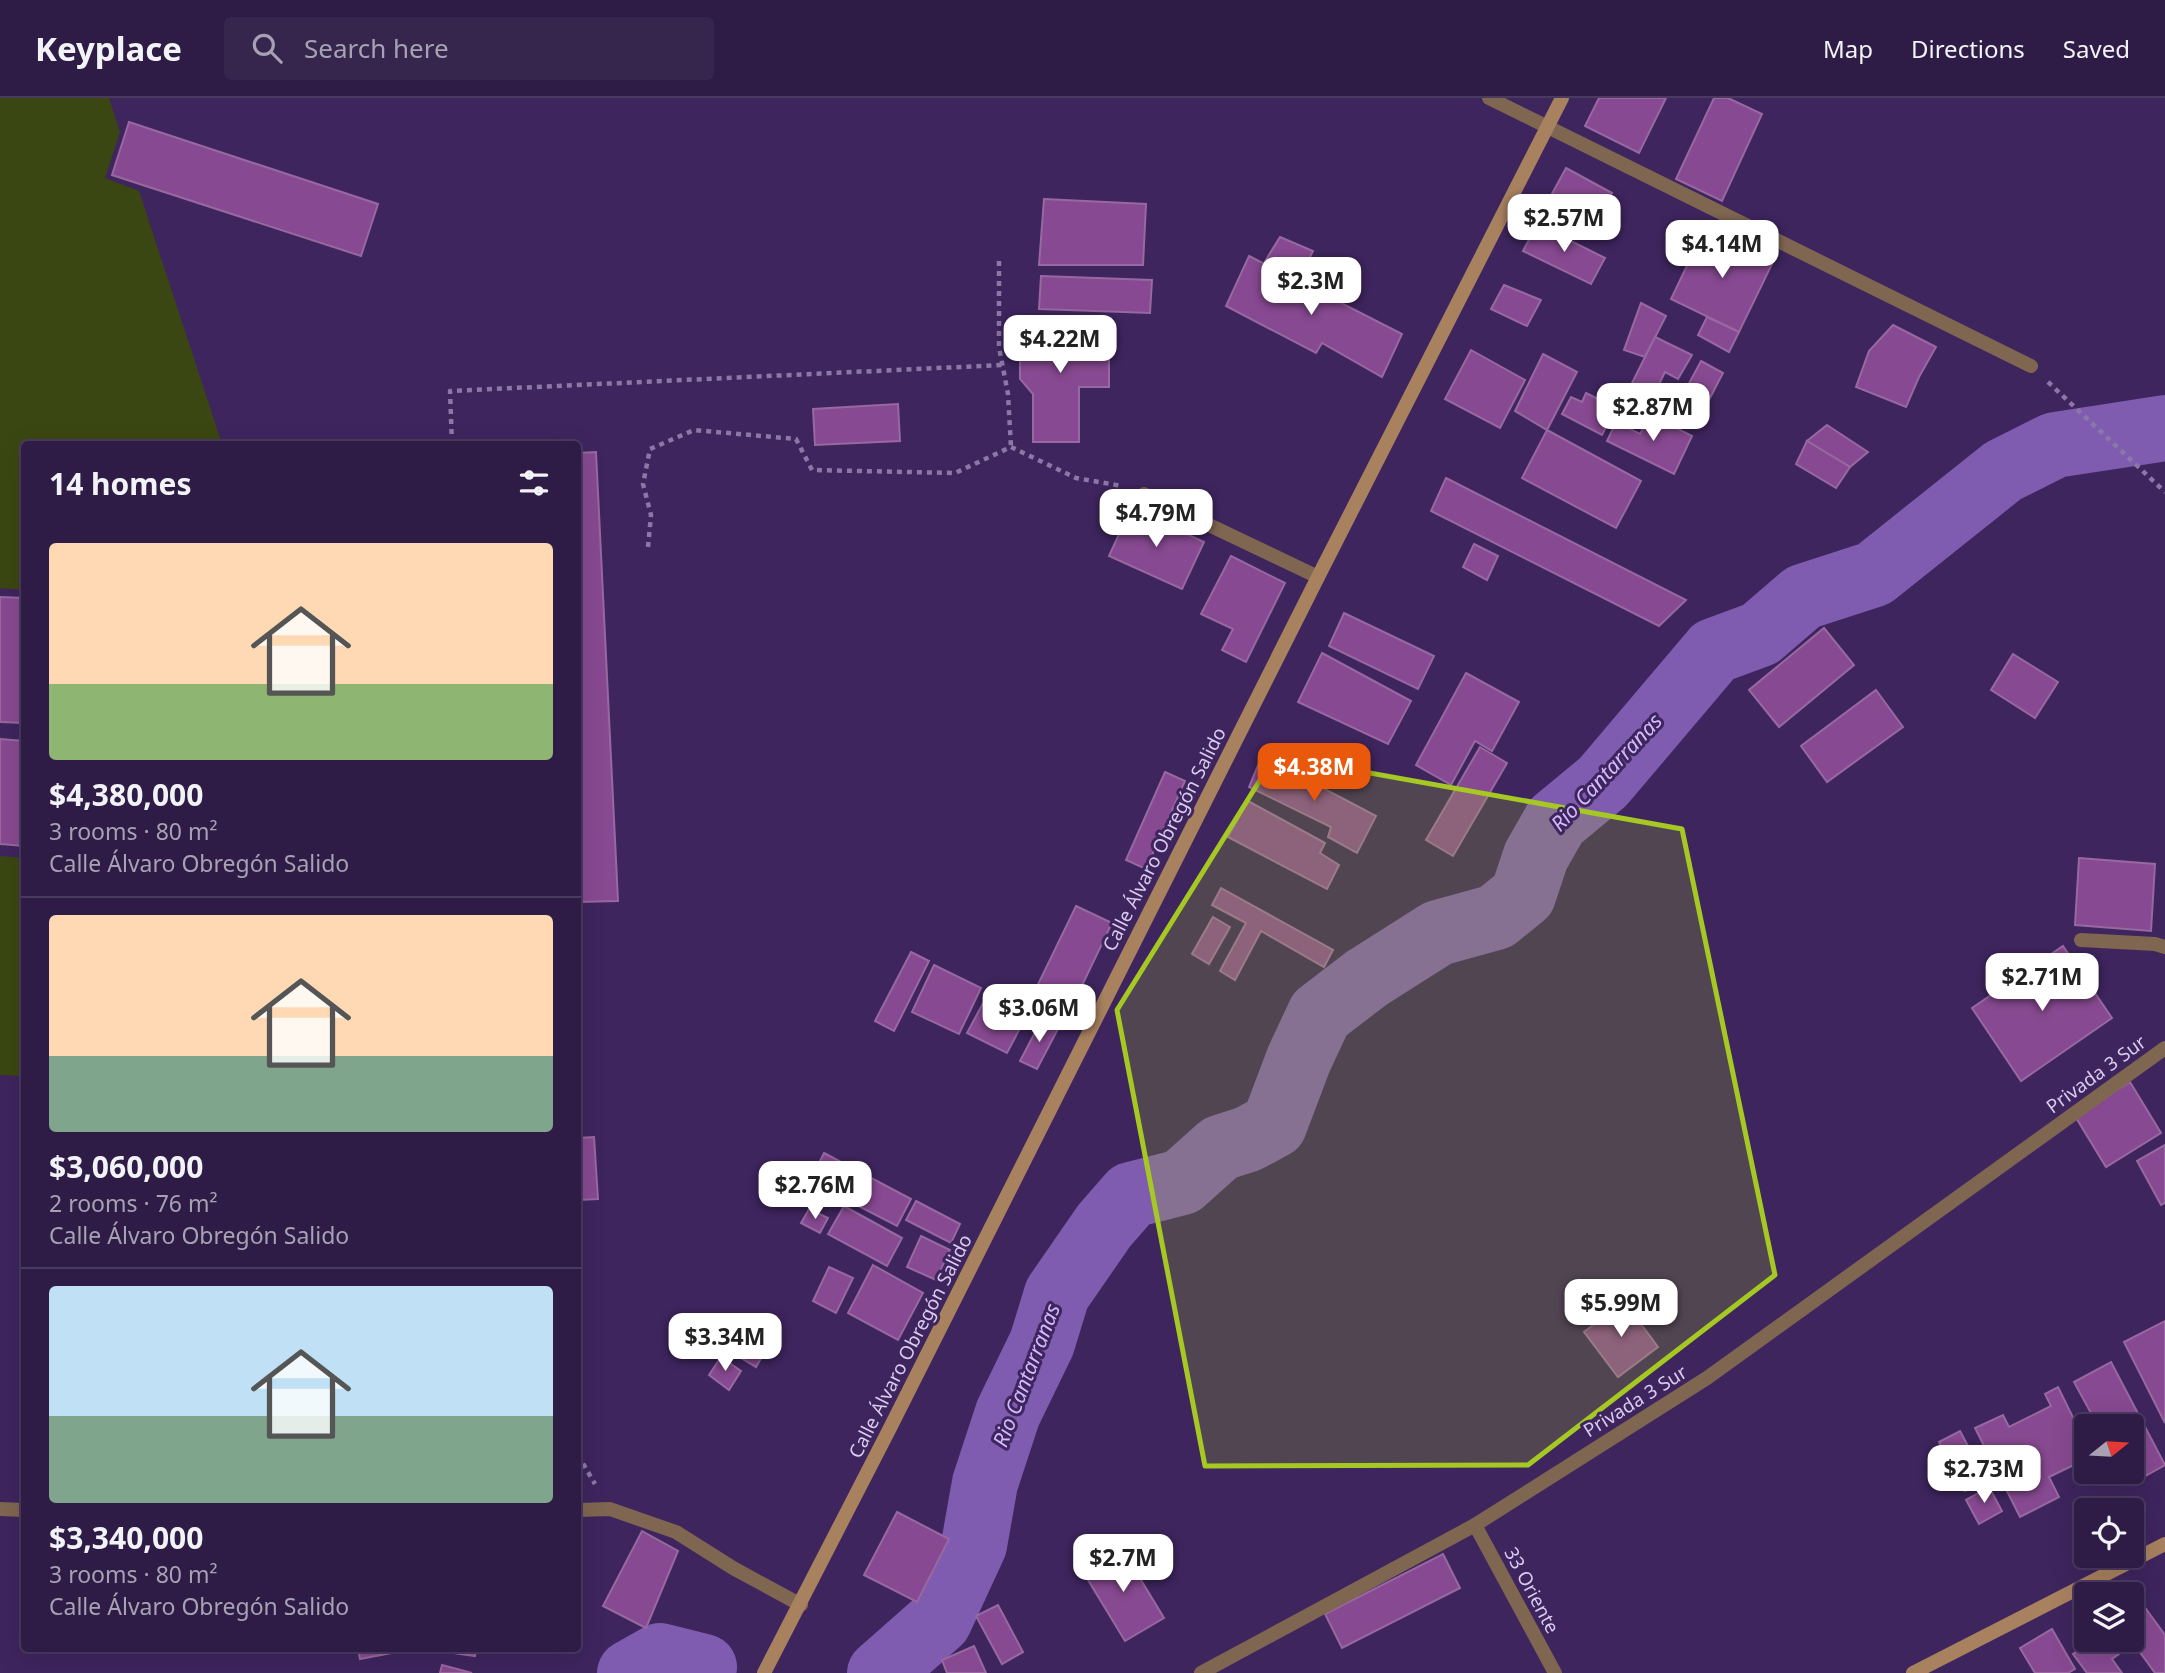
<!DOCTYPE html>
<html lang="en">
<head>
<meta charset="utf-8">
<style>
  body { margin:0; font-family:"Noto Sans",sans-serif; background:#36254d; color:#f1f3f6; height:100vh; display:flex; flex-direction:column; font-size:26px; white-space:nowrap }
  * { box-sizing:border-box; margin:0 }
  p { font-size:23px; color:#a7a1b3 }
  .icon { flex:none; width:38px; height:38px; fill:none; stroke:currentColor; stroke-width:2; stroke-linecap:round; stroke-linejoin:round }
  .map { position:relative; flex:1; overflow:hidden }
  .panel { position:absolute; left:21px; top:343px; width:560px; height:1211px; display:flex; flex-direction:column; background:#2e1c46; border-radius:7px; box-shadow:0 7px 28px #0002,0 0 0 2px #493a5f }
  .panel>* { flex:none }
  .needle { width:46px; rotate:72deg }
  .buttons { position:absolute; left:2074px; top:1316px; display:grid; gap:14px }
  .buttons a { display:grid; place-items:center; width:70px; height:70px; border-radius:7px; background:#2e1c46; box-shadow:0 7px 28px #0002,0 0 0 2px #493a5f; font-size:35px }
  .price { position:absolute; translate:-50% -60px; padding:0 16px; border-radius:14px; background:#fff; color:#222; font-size:23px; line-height:46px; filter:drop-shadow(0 2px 4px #0008) }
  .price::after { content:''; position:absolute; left:50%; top:42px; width:21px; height:16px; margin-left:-10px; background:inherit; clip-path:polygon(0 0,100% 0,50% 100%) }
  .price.active { background:#ea580c; color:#fff }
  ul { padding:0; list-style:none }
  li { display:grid; align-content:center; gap:14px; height:371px; padding:0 28px }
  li+li { border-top:2px solid #493a5f }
  li span { display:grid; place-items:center; height:217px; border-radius:7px; color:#555 }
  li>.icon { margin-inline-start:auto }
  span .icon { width:126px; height:126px; fill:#fffc; stroke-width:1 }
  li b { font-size:30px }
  h2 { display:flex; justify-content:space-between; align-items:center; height:84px; padding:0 28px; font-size:30px }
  header { display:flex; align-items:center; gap:42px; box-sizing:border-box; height:98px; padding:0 35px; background:#2e1c46; border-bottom:2px solid #493a5f }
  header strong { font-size:33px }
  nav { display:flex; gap:38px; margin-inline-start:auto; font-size:24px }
  .search { width:490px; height:63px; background:#36254d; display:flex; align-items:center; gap:18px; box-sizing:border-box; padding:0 24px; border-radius:7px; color:#a7a1b3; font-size:26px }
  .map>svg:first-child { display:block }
  .green { fill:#3b4712 }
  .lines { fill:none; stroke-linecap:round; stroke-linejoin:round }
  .river { stroke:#7f5caf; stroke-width:66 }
  .building { fill:#874991; stroke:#9868a0; stroke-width:2 }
  .path { stroke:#8b78a6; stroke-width:4.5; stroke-dasharray:5 5; stroke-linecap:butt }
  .lane { stroke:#7f6651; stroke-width:14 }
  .street { stroke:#7f6651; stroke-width:14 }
  .secondary { stroke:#a8815f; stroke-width:14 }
  .marked { fill:#a6c822; fill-opacity:0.2; stroke:#a6c822; stroke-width:5; stroke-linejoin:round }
  .labels { text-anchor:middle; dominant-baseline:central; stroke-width:6; stroke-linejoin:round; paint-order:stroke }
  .street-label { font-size:19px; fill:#d8cbee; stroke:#3e255e }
  .water-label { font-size:21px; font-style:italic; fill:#d2b9fb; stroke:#3e255e }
</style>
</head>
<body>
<header>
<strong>Keyplace</strong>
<div class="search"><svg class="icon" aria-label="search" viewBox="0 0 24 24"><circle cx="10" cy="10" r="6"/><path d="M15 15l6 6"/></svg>Search here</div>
<nav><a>Map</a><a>Directions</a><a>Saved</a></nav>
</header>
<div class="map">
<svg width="2165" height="1575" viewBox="0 0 2165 1575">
  <rect width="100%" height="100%" fill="#3e255e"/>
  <g class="green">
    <polygon points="0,0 109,0 120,34 105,80 139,93 222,346 24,346 24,492 0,490"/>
    <polygon points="0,758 24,760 24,978 0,977"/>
  </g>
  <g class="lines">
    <g class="river">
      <polyline points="630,1575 660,1558 704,1569"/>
      <polyline points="880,1575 939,1523 974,1447 985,1385 1008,1315 1042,1245 1057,1196 1104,1128 1131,1097 1182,1084 1220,1050 1248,1041 1274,1027 1299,961 1320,916 1367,880 1438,835 1496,819 1523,797 1536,758 1556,723 1603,684 1714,553 1760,536 1803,499 1874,476 2003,373 2055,347 2165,330"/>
    </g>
  </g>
  <g class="building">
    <polygon points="1599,0 1666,0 1639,55 1585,28"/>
    <polygon points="1714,0 1728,0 1762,16 1722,103 1676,81"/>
    <polygon points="129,24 378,106 361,158 112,77"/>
    <polygon points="1566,70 1612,95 1588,139 1542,114"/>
    <polygon points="1044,101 1146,106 1143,167 1039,167"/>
    <polygon points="1537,126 1605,160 1591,186 1523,153"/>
    <polygon points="1705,130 1773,164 1739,234 1671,201"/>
    <polygon points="1280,139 1313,153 1298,183 1264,165"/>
    <polygon points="1249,158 1402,236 1382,279 1322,245 1316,255 1226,208"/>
    <polygon points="1041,178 1152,182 1150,215 1039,211"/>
    <polygon points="1504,187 1541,202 1527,228 1491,211"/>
    <polygon points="1641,205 1666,218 1645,259 1624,252"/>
    <polygon points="1707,219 1739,234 1729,254 1698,237"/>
    <polygon points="1075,224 1079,237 1109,237 1109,289 1079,289 1079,344 1033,344 1033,296 1020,281 1020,225"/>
    <polygon points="1893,227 1936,249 1919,279 1906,309 1856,289 1869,253"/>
    <polygon points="1655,239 1692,257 1678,281 1665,274 1653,299 1630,289"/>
    <polygon points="1471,252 1525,282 1500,330 1445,301"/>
    <polygon points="1543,256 1577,274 1547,332 1515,313"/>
    <polygon points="1701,263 1723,275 1696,327 1673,315"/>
    <polygon points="1586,295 1616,310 1602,337 1562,316 1571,299 1582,304"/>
    <polygon points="898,306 900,343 815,347 813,311"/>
    <polygon points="1650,317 1692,338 1674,376 1607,343 1616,324 1640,336"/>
    <polygon points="1827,327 1868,354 1850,369 1807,343"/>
    <polygon points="1547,332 1641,383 1616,430 1522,380"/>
    <polygon points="1807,343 1850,369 1836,390 1796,366"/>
    <polygon points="596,354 618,803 578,804 578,355"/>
    <polygon points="1446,380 1686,502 1659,528 1431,413"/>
    <polygon points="1131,410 1204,444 1182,491 1109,458"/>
    <polygon points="1474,446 1498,458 1487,482 1463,469"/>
    <polygon points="1231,458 1285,485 1246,564 1222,552 1233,531 1201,516"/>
    <polygon points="0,499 24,500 24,625 0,624"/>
    <polygon points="1344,515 1434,558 1418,591 1329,548"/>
    <polygon points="1824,530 1854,567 1779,629 1749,592"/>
    <polygon points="1322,555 1411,603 1388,646 1298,604"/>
    <polygon points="2013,556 2058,584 2035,620 1991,592"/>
    <polygon points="1466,575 1519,604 1492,653 1475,643 1451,687 1416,667"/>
    <polygon points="1876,592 1903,629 1827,684 1801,648"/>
    <polygon points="0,641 24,643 24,748 0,746"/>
    <polygon points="1480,649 1507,665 1453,758 1426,742"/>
    <polygon points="1262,658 1376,718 1357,755 1328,739 1331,729 1249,689"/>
    <polygon points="1165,674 1185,683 1146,771 1126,762"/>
    <polygon points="1248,703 1325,745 1320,755 1339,767 1327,791 1228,739"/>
    <polygon points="2079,760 2155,766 2151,833 2075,827"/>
    <polygon points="1221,790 1333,852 1324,869 1261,833 1235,882 1220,873 1246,825 1212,807"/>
    <polygon points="1076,808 1112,825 1064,925 1028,907"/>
    <polygon points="1213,819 1230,829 1209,866 1192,856"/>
    <polygon points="2063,848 2112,920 2021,983 1972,910"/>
    <polygon points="911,854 929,863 894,933 875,923"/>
    <polygon points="934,867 981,890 959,936 912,914"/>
    <polygon points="989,894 1028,915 1007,955 967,935"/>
    <polygon points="1042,921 1059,929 1037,971 1020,963"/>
    <polygon points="2130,984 2161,1035 2106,1069 2075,1018"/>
    <polygon points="594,1039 598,1101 578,1102 578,1040"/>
    <polygon points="2165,1047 2165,1105 2161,1107 2137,1063"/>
    <polygon points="824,1055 911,1101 897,1128 810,1083"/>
    <polygon points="916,1103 960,1126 951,1145 906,1122"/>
    <polygon points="844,1108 902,1140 887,1168 828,1136"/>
    <polygon points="809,1111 828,1120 820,1135 801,1125"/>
    <polygon points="921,1138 950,1152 936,1182 907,1169"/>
    <polygon points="873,1167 923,1195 898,1242 848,1215"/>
    <polygon points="829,1169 853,1180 836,1215 813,1203"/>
    <polygon points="1624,1203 1658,1249 1618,1279 1584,1234"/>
    <polygon points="2165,1223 2165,1325 2124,1244"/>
    <polygon points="734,1230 767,1250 756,1269 723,1249"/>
    <polygon points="721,1259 741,1273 729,1292 709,1277"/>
    <polygon points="2111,1264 2165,1367 2129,1387 2122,1374 2132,1374 2132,1328 2098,1328 2074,1284"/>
    <polygon points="2058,1289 2086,1346 2086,1361 2049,1379 2059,1399 2020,1419 1975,1330 2003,1317 2009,1329 2051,1308 2045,1296"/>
    <polygon points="1960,1333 1986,1382 1965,1393 1939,1344"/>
    <polygon points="1989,1389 2002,1413 1979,1426 1966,1402"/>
    <polygon points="897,1414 949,1441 917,1504 864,1477"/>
    <polygon points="642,1433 678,1453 646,1530 603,1508"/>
    <polygon points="1121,1449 1164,1520 1125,1543 1082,1472"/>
    <polygon points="1443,1456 1460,1490 1342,1550 1325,1516"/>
    <polygon points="2130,1489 2165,1537 2165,1575 2155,1575 2131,1542 2132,1496 2119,1496"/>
    <polygon points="998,1507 1023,1554 1002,1566 976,1518"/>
    <polygon points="2086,1515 2086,1536 2076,1523"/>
    <polygon points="2052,1531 2075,1571 2068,1575 2035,1575 2020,1550"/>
    <polygon points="2090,1542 2119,1542 2126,1551 2112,1561 2122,1575 2087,1575 2073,1556 2091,1544"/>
    <polygon points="974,1548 986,1575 947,1575 942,1562"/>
    <polygon points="358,1550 413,1550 413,1551 360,1561"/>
    <polygon points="454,1550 476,1550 475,1558 453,1555"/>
    <polygon points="442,1567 472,1575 440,1575"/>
  </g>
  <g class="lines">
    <g class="path">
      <polyline points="999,163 999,249 1008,296 1011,349"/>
      <polyline points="2048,284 2165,394"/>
      <polyline points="452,346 450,293 1002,267"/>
      <polyline points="1011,349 1076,380 1122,388"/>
      <polyline points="648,449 651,417 643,386 650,351 694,332 796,341 812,372 955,375 1011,349"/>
      <polyline points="578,1357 595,1386"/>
    </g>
    <polyline class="lane" points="2081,842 2155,846 2165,849"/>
    <g class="street">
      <polyline points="1489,0 2031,268"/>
      <polyline points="1144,396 1318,479"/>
      <polyline points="0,1411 24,1412"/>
      <polyline points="578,1412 610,1411 676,1434 733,1470 801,1507"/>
      <polyline points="1475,1427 1555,1575"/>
      <polyline points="1201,1575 1475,1427 1707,1280 2165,950"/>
    </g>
    <g class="secondary">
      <polyline points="764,1575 890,1330 1318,479 1562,0"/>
      <polyline points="1913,1575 2165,1446"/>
    </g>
  </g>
  <path class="marked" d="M1275,658L1682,731L1775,1177L1528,1367L1205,1368L1117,912Z"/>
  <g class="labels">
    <g class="street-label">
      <text transform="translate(1164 741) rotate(-63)">Calle Álvaro Obregón Salido</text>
      <text transform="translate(2096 976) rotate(-36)">Privada 3 Sur</text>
      <text transform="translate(910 1248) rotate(-63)">Calle Álvaro Obregón Salido</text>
      <text transform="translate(1635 1303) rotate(-32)">Privada 3 Sur</text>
      <text transform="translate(1532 1492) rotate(62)">33 Oriente</text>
    </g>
    <g class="water-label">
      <text transform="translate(1606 674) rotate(-47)">Rio Cantarranas</text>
      <text transform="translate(1026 1277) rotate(-69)">Rio Cantarranas</text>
    </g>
  </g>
</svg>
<div class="buttons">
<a><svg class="needle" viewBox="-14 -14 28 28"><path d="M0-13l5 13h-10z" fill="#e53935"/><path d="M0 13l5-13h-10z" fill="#a7a1b3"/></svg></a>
<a><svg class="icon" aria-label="locate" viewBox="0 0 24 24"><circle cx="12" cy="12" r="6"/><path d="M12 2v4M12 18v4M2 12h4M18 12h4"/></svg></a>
<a><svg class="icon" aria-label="layers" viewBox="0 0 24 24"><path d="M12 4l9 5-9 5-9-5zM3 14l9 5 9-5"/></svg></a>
</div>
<b class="price" style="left:1564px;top:156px">$2.57M</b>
<b class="price" style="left:1722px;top:182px">$4.14M</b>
<b class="price" style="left:1311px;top:219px">$2.3M</b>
<b class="price" style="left:1060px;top:277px">$4.22M</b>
<b class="price" style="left:1653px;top:345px">$2.87M</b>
<b class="price" style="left:1156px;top:451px">$4.79M</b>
<b class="price active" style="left:1314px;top:705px">$4.38M</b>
<b class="price" style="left:2042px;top:915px">$2.71M</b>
<b class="price" style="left:1039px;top:946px">$3.06M</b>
<b class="price" style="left:815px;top:1123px">$2.76M</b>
<b class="price" style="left:1621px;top:1241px">$5.99M</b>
<b class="price" style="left:725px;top:1275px">$3.34M</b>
<b class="price" style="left:1984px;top:1407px">$2.73M</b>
<b class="price" style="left:1123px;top:1496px">$2.7M</b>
<section class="panel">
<h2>14 homes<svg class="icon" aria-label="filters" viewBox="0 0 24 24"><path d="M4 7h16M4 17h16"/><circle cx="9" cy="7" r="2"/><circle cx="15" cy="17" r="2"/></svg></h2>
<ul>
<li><span style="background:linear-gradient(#ffd9b3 65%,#8fb573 0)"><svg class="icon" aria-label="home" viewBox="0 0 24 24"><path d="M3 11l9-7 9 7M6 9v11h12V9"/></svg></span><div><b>$4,380,000</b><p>3 rooms · 80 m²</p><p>Calle Álvaro Obregón Salido</p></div></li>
<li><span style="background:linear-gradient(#ffd9b3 65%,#7fa58c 0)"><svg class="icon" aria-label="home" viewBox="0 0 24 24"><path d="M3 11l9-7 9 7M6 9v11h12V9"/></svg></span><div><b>$3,060,000</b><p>2 rooms · 76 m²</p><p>Calle Álvaro Obregón Salido</p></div></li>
<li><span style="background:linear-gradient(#bfe0f5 60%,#7fa58c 0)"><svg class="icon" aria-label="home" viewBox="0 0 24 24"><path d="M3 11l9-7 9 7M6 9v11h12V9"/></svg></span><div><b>$3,340,000</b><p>3 rooms · 80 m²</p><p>Calle Álvaro Obregón Salido</p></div></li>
</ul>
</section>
</div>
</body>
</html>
